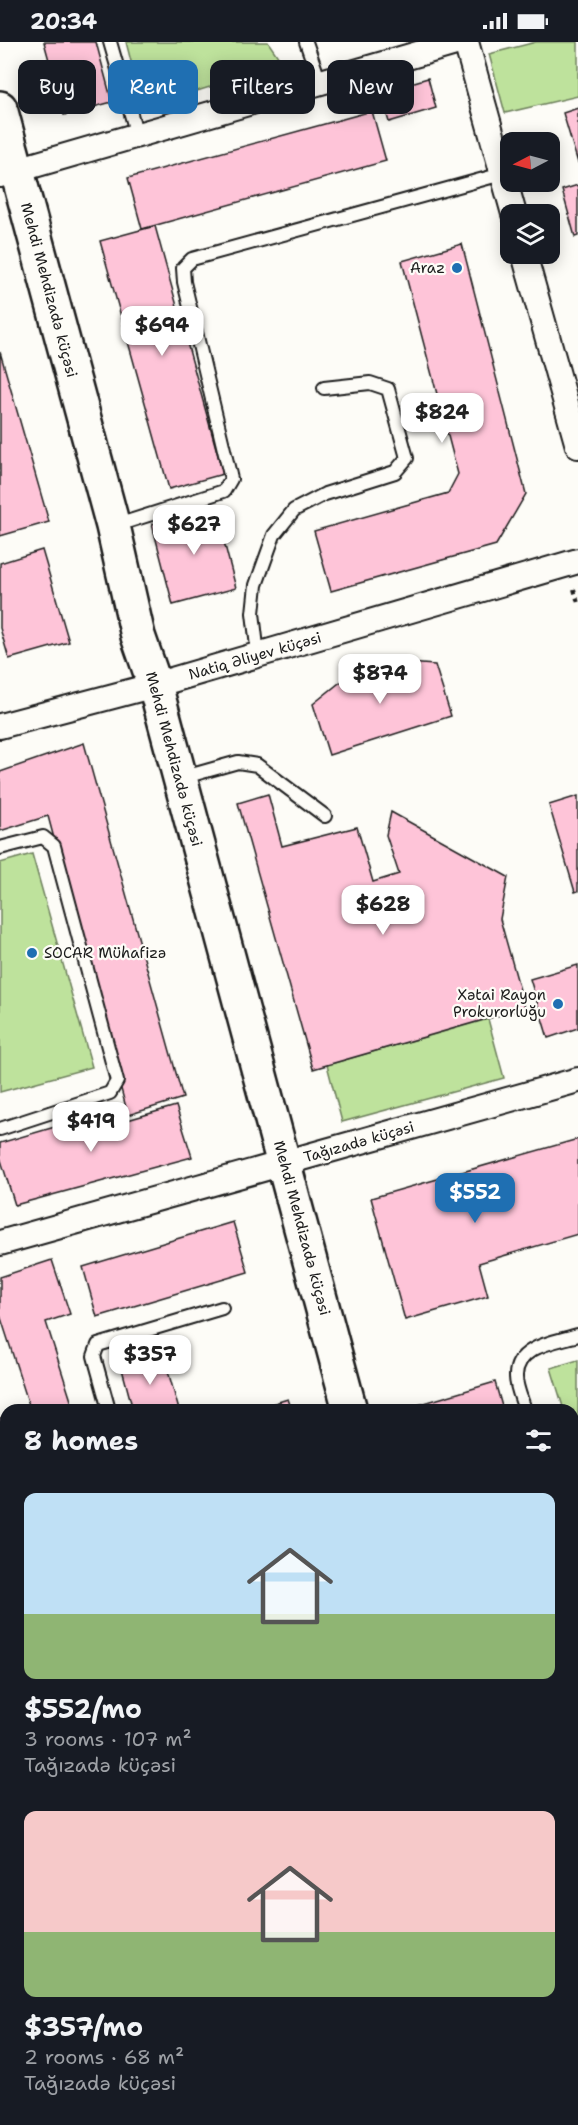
<!DOCTYPE html>
<html lang="en">
<head>
<meta charset="utf-8">
<style>
  body { margin:0; font-family:"Shantell Sans",sans-serif; background:#20242c; color:#f1f3f6; height:100vh; display:flex; flex-direction:column; font-size:22px; white-space:nowrap }
  * { box-sizing:border-box; margin:0 }
  p { font-size:20px; color:#9ea1a6 }
  .icon { flex:none; width:33px; height:33px; fill:none; stroke:currentColor; stroke-width:2; stroke-linecap:round; stroke-linejoin:round }
  .map { position:relative; flex:1; overflow:hidden }
  .side { position:absolute; left:0px; top:1362px; width:579px; height:722px; display:flex; flex-direction:column; background:#171b24; border-radius:18px 18px 0 0; box-shadow:0 3px 15px #0003 }
  .side>* { flex:none }
  .banner { position:absolute; left:18px; top:18px; width:543px; height:54px; display:flex; gap:12px }
  .needle { width:39px; rotate:264deg }
  .fabs { position:absolute; left:500px; top:90px; display:grid; gap:12px }
  .fabs a { display:grid; place-items:center; width:60px; height:60px; border-radius:12px; background:#171b24; box-shadow:0 3px 15px #0003; font-size:30px }
  .price { position:absolute; translate:-50% -51px; padding:0 14px; border-radius:12px; background:#fff; color:#222; font-size:20px; line-height:39px; filter:drop-shadow(0 2px 3px #0008) }
  .price::after { content:''; position:absolute; left:50%; top:36px; width:18px; height:14px; margin-left:-9px; background:inherit; clip-path:polygon(0 0,100% 0,50% 100%) }
  .price.selected { background:#1f6fb2; color:#fff }
  ul { padding:0; list-style:none }
  li { display:grid; align-content:center; gap:12px; height:318px; padding:0 24px }
  li span { display:grid; place-items:center; height:186px; border-radius:12px; color:#555 }
  li>.icon { margin-inline-start:auto }
  span .icon { width:108px; height:108px; fill:#fffc; stroke-width:1 }
  li b { font-size:26px }
  h2 { display:flex; justify-content:space-between; align-items:center; height:72px; padding:0 24px; font-size:26px }
  .pill { padding:0 21px; border-radius:12px; background:#171b24; box-shadow:0 3px 15px #0003; font-size:21px; line-height:54px }
  .pill.selected { background:#1f6fb2; color:#fff }
  .status { display:flex; justify-content:space-between; align-items:center; height:42px; padding:0 30px; background:#171b24; direction:ltr }
  .status svg { height:16px; fill:currentColor }
  .map>svg:first-child { display:block }
  .green { fill:#bee29c; stroke:#6d7f5c; stroke-width:1.5 }
  .building { fill:#fec4d8; stroke:#1c1c1c; stroke-width:1.5 }
  .lines { fill:none; stroke-linecap:round; stroke-linejoin:round }
  .lane-casing { stroke:#1c1c1c; stroke-width:16 }
  .street-casing { stroke:#1c1c1c; stroke-width:28 }
  .secondary-casing { stroke:#1c1c1c; stroke-width:38 }
  .path { stroke:#1c1c1c; stroke-width:4; stroke-dasharray:4.5 4.5; stroke-linecap:butt }
  .lane { stroke:#fdfcf7; stroke-width:12 }
  .street { stroke:#fdfcf7; stroke-width:24 }
  .secondary { stroke:#fdfcf7; stroke-width:33 }
  .poi-dot { fill:#1f6fb2; stroke:#fdfcf7; stroke-width:2 }
  .labels { text-anchor:middle; dominant-baseline:central; stroke-width:4.5; stroke-linejoin:round; paint-order:stroke }
  .poi-label { font-size:15px; fill:#1c1c1c; stroke:#fdfcf7; text-anchor:end }
  .street-label { font-size:15px; fill:#1c1c1c; stroke:#fdfcf7 }
</style>
</head>
<body>
<div class="status"><b>20:34</b><svg viewBox="0 0 49 12"><path d="M0 12V9h3v3zM5 12V6h3v6zM10 12V3h3v9zM15 12V0h3v12zM26 1h20v11H26zM47 4h2v5h-2z"/></svg></div>
<div class="map">
<svg width="578" height="2083" viewBox="0 0 578 2083">
  <rect width="100%" height="100%" fill="#fdfcf7"/>
  <filter id="ink" filterUnits="userSpaceOnUse"><feTurbulence type="fractalNoise" baseFrequency=".0167" numOctaves="2"/><feDisplacementMap in="SourceGraphic" scale="12" xChannelSelector="R" yChannelSelector="G"/><feConvolveMatrix kernelMatrix="1 2 1 2 8 2 1 2 1" color-interpolation-filters="sRGB"/></filter>
  <g filter="url(#ink)">
    <g class="green">
      <polygon points="126,0 268,0 283,22 143,66"/>
      <polygon points="536,0 578,0 578,54 505,71 489,12"/>
      <polygon points="32,812 92,1025 0,1050 0,821"/>
      <polygon points="488,977 504,1036 342,1080 327,1023"/>
      <polygon points="578,1318 578,1414 573,1398 573,1368 564,1368 551,1326"/>
    </g>
    <g class="building">
      <polygon points="44,0 96,0 112,60 64,73"/>
      <polygon points="428,36 436,66 389,80 380,50"/>
      <polygon points="578,66 578,121 563,71"/>
      <polygon points="372,69 386,119 142,187 128,136"/>
      <polygon points="578,143 578,194 575,195 562,148"/>
      <polygon points="155,184 223,432 169,447 100,199"/>
      <polygon points="462,202 526,452 496,503 331,549 314,489 448,451 458,432 402,219"/>
      <polygon points="0,310 49,480 0,494"/>
      <polygon points="215,465 236,546 173,563 152,482"/>
      <polygon points="42,508 69,600 9,617 0,586 0,521"/>
      <polygon points="407,621 435,623 451,674 329,713 313,662 343,638 372,626"/>
      <polygon points="84,701 183,1056 128,1073 48,774 0,789 0,730"/>
      <polygon points="268,752 282,804 357,785 373,840 399,832 386,793 391,770 508,835 500,877 525,966 313,1027 238,761"/>
      <polygon points="578,754 578,849 575,850 549,763"/>
      <polygon points="578,923 578,986 548,996 530,937"/>
      <polygon points="176,1064 192,1115 15,1163 0,1115 0,1101 113,1068 117,1081"/>
      <polygon points="578,1097 578,1192 479,1221 488,1254 405,1278 371,1156"/>
      <polygon points="233,1180 248,1230 97,1275 83,1225"/>
      <polygon points="52,1218 70,1272 46,1280 74,1368 25,1368 30,1366 0,1273 0,1235"/>
      <polygon points="164,1315 179,1368 133,1368 122,1327"/>
      <polygon points="495,1340 503,1368 404,1368 404,1367"/>
      <polygon points="288,1357 292,1368 252,1368"/>
      <polygon points="6,1374 6,1579 0,1581 0,1376"/>
      <polygon points="578,1664 578,1760 573,1761 573,1665"/>
      <polygon points="6,1687 6,1718 0,1698 0,1689"/>
    </g>
    <g class="lines">
      <g class="lane-casing">
        <g id="lane">
          <polyline points="110,0 137,93"/>
          <polyline points="306,0 320,40"/>
          <polyline points="114,484 224,449 231,437 184,240 183,226 192,217 502,132"/>
          <polyline points="258,613 253,571 256,543 274,493 294,468 325,452 395,430 407,416 388,347 370,341 324,346"/>
          <polyline points="181,736 238,720 257,723 325,774"/>
          <polyline points="0,806 43,795 54,804 117,1039 110,1051 0,1087"/>
          <polyline points="109,1368 94,1314 98,1303 222,1266"/>
          <path d="M525,1368C522,1358 516,1345 516,1335C515,1304 555,1300 578,1293"/>
          <polyline points="573,1532 578,1549"/>
          <polyline points="0,1649 6,1647"/>
          <polyline points="207,2078 208,2083"/>
          <polyline points="283,2083 302,2078"/>
          <polyline points="475,2083 481,2078"/>
        </g>
      </g>
      <g class="street-casing">
        <g id="street">
          <polyline points="466,0 514,172"/>
          <polyline points="0,133 459,0"/>
          <polyline points="524,212 578,404"/>
          <polyline points="0,684 155,643 578,519"/>
          <polyline points="0,1201 578,1038"/>
        </g>
      </g>
      <g class="secondary-casing">
        <g id="secondary">
          <polyline points="0,66 113,484 138,594 155,643 350,1368"/>
          <polyline points="0,1935 6,1957"/>
          <polyline points="573,2033 578,2031"/>
          <polyline points="39,2078 41,2083"/>
          <polyline points="543,2078 544,2083"/>
        </g>
      </g>
      <g class="path">
        <polyline points="574,547 578,561"/>
        <polyline points="0,2049 6,2070"/>
      </g>
      <use href="#lane" class="lane"/>
      <use href="#street" class="street"/>
      <use href="#secondary" class="secondary"/>
    </g>
  </g>
  <g class="poi-dot">
    <circle cx="457" cy="226" r="6"/>
    <circle cx="32" cy="911" r="6"/>
    <circle cx="558" cy="962" r="6"/>
  </g>
  <g class="labels">
    <g class="poi-label">
      <text x="445" y="226">Araz</text>
      <text x="44" y="911" text-anchor="start">SOCAR Mühafizə</text>
      <text x="546" y="953">Xətai Rayon<tspan x="546" dy="17">Prokurorluğu</tspan></text>
    </g>
    <g class="street-label">
      <text transform="translate(49 248) rotate(75)">Mehdi Mehdizadə küçəsi</text>
      <text transform="translate(255 614) rotate(-16)">Natiq Əliyev küçəsi</text>
      <text transform="translate(174 717) rotate(75)">Mehdi Mehdizadə küçəsi</text>
      <text transform="translate(359 1100) rotate(-16)">Tağızadə küçəsi</text>
      <text transform="translate(302 1186) rotate(75)">Mehdi Mehdizadə küçəsi</text>
    </g>
  </g>
</svg>
<div class="fabs">
<a><svg class="needle" viewBox="-14 -14 28 28"><path d="M0-13l5 13h-10z" fill="#e53935"/><path d="M0 13l5-13h-10z" fill="#9ea1a6"/></svg></a>
<a><svg class="icon" aria-label="layers" viewBox="0 0 24 24"><path d="M12 4l9 5-9 5-9-5zM3 14l9 5 9-5"/></svg></a>
</div>
<b class="price" style="left:162px;top:315px">$694</b>
<b class="price" style="left:442px;top:402px">$824</b>
<b class="price" style="left:194px;top:514px">$627</b>
<b class="price" style="left:380px;top:663px">$874</b>
<b class="price" style="left:383px;top:894px">$628</b>
<b class="price" style="left:91px;top:1111px">$419</b>
<b class="price selected" style="left:475px;top:1182px">$552</b>
<b class="price" style="left:150px;top:1344px">$357</b>
<div class="banner">
<a class="pill">Buy</a>
<a class="pill selected">Rent</a>
<a class="pill">Filters</a>
<a class="pill">New</a>
</div>
<section class="side">
<h2>8 homes<svg class="icon" aria-label="filters" viewBox="0 0 24 24"><path d="M4 7h16M4 17h16"/><circle cx="9" cy="7" r="2"/><circle cx="15" cy="17" r="2"/></svg></h2>
<ul>
<li><span style="background:linear-gradient(#bfe0f5 65%,#8fb573 0)"><svg class="icon" aria-label="home" viewBox="0 0 24 24"><path d="M3 11l9-7 9 7M6 9v11h12V9"/></svg></span><div><b>$552/mo</b><p>3 rooms · 107 m²</p><p>Tağızadə küçəsi</p></div></li>
<li><span style="background:linear-gradient(#f6c9c9 65%,#8fb573 0)"><svg class="icon" aria-label="home" viewBox="0 0 24 24"><path d="M3 11l9-7 9 7M6 9v11h12V9"/></svg></span><div><b>$357/mo</b><p>2 rooms · 68 m²</p><p>Tağızadə küçəsi</p></div></li>
</ul>
</section>
</div>
</body>
</html>
